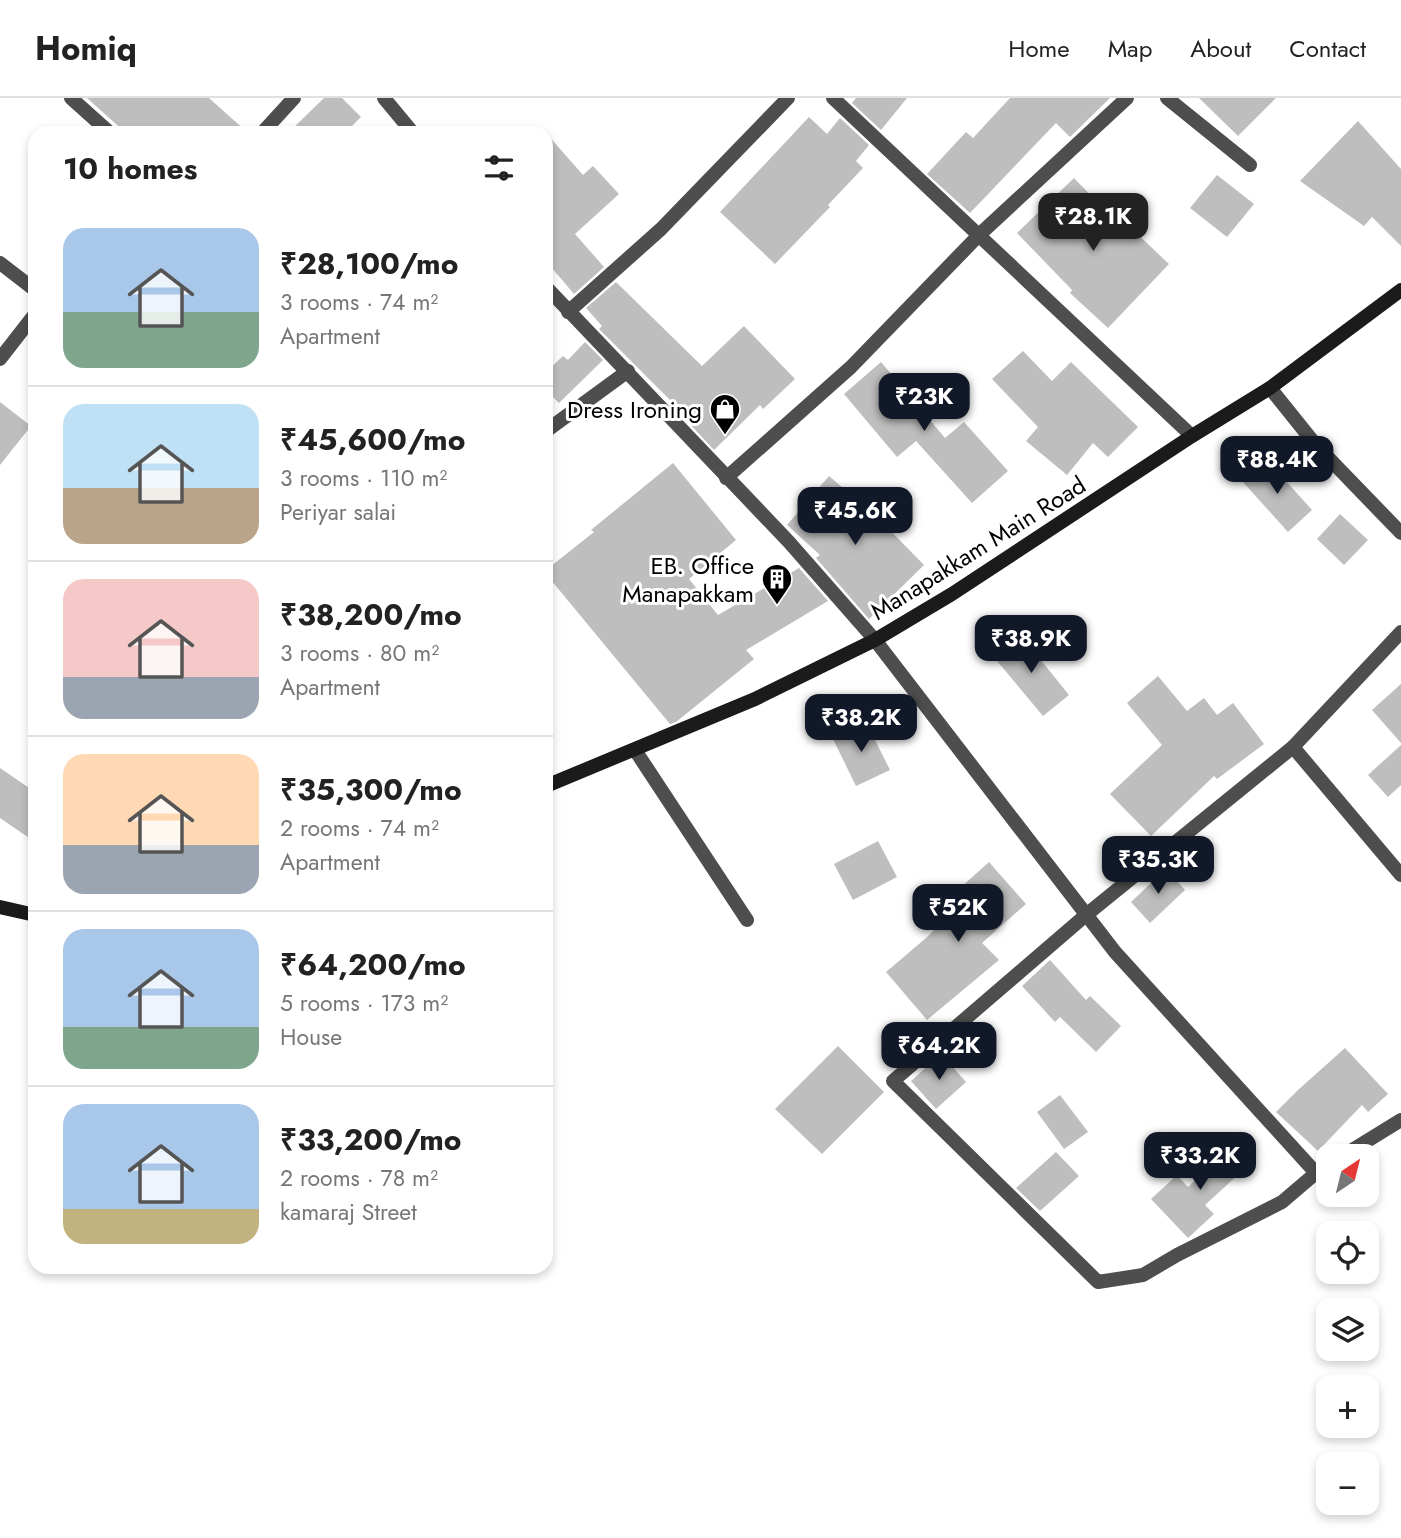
<!DOCTYPE html>
<html lang="en">
<head>
<meta charset="utf-8">
<style>
  body { margin:0; font-family:Jost,sans-serif; background:#f6f6f6; color:#222; height:100vh; display:flex; flex-direction:column; font-size:26px; white-space:nowrap }
  * { box-sizing:border-box; margin:0 }
  p { font-size:23px; color:#767676 }
  .icon { flex:none; width:38px; height:38px; fill:none; stroke:currentColor; stroke-width:2; stroke-linecap:round; stroke-linejoin:round }
  .map { position:relative; flex:1; overflow:hidden }
  .details { position:absolute; left:28px; top:28px; width:525px; height:1148px; display:flex; flex-direction:column; background:#fff; border-radius:21px; box-shadow:0 4px 10px #0003 }
  .details>* { flex:none }
  .needle { width:46px; rotate:35deg }
  .controls { position:absolute; left:1316px; top:1046px; display:grid; gap:14px }
  .controls a { display:grid; place-items:center; width:63px; height:63px; border-radius:14px; background:#fff; box-shadow:0 4px 10px #0003; font-size:35px }
  .price { position:absolute; translate:-50% -60px; padding:0 16px; border-radius:14px; background:#111827; color:#fff; font-size:23px; line-height:46px; filter:drop-shadow(0 2px 4px #0008) }
  .price::after { content:''; position:absolute; left:50%; top:42px; width:21px; height:16px; margin-left:-10px; background:inherit; clip-path:polygon(0 0,100% 0,50% 100%) }
  .price.active { background:#222; color:#fff }
  ul { padding:0; list-style:none }
  li { display:flex; align-items:center; gap:21px; height:175px; padding:0 35px }
  li+li { border-top:2px solid #e0e0e0 }
  li span { display:grid; place-items:center; flex:none; width:196px; height:140px; border-radius:21px; color:#555 }
  li>.icon { margin-inline-start:auto }
  span .icon { width:84px; height:84px; fill:#fffc; stroke-width:1 }
  li b { font-size:30px }
  h2 { display:flex; justify-content:space-between; align-items:center; height:84px; padding:0 35px; font-size:30px }
  header { display:flex; align-items:center; gap:42px; box-sizing:border-box; height:98px; padding:0 35px; background:#fff; border-bottom:2px solid #e0e0e0 }
  header strong { font-size:33px }
  nav { display:flex; gap:38px; margin-inline-start:auto; font-size:24px }
  .map>svg:first-child { display:block }
  .building { fill:#bebebe }
  .lines { fill:none; stroke-linecap:round; stroke-linejoin:round }
  .minor { stroke:#4e4e4e; stroke-width:14 }
  .secondary { stroke:#1b1b1b; stroke-width:14 }
  .labels { text-anchor:middle; dominant-baseline:central; stroke-width:6; stroke-linejoin:round; paint-order:stroke }
  .poi-label { font-size:24px; fill:#000; stroke:#fff; text-anchor:end }
  .street-label { font-size:24px; fill:#000; stroke:#fff }
</style>
</head>
<body>
<header>
<strong>Homiq</strong>
<nav><a>Home</a><a>Map</a><a>About</a><a>Contact</a></nav>
</header>
<div class="map">
<svg width="1401" height="1440" viewBox="0 0 1401 1440">
  <rect width="100%" height="100%" fill="#fff"/>
  <g class="building">
    <polygon points="87,0 209,0 248,35 126,35"/>
    <polygon points="324,0 342,0 361,19 345,35 288,35"/>
    <polygon points="856,0 907,0 881,32 852,5"/>
    <polygon points="1010,0 1110,0 1070,39 1056,25 970,115 927,76 966,34 973,40"/>
    <polygon points="1199,0 1276,0 1238,38"/>
    <polygon points="809,19 827,36 840,20 869,47 856,63 863,70 828,107 830,109 775,166 720,114"/>
    <polygon points="1358,23 1401,71 1401,148 1372,119 1364,128 1300,83"/>
    <polygon points="546,35 583,77 593,68 619,96 575,136 604,169 574,196 546,163"/>
    <polygon points="1217,77 1254,106 1227,139 1190,110"/>
    <polygon points="1074,80 1127,135 1131,130 1169,166 1108,230 1070,195 1072,192 1017,135"/>
    <polygon points="616,184 702,268 744,228 795,281 763,311 760,307 714,352 687,323 689,321 599,231 602,228 586,210"/>
    <polygon points="585,244 603,262 559,305 546,292 546,274 563,258 568,262"/>
    <polygon points="1023,253 1052,283 1071,264 1138,329 1108,359 1093,345 1067,377 1026,343 1038,329 992,281"/>
    <polygon points="881,264 945,340 964,324 1008,373 972,405 916,343 897,359 844,296"/>
    <polygon points="0,304 31,328 0,367"/>
    <polygon points="1267,362 1312,412 1288,434 1242,383"/>
    <polygon points="673,365 736,442 689,481 718,517 799,470 828,503 746,552 754,561 676,624 670,626 546,476 546,472 594,434 591,432"/>
    <polygon points="829,378 876,418 924,467 869,521 816,460 820,457 787,427"/>
    <polygon points="1340,416 1368,442 1344,467 1317,441"/>
    <polygon points="1019,535 1069,597 1043,618 992,557"/>
    <polygon points="1158,578 1187,613 1204,600 1217,617 1233,605 1264,646 1217,681 1214,678 1151,738 1110,696 1162,647 1127,605"/>
    <polygon points="1401,586 1401,645 1372,612"/>
    <polygon points="866,624 890,672 856,688 833,641"/>
    <polygon points="1401,647 1401,687 1388,699 1368,677"/>
    <polygon points="0,670 35,694 35,744 0,720"/>
    <polygon points="878,743 897,779 853,802 834,766"/>
    <polygon points="989,764 1026,806 982,845 999,862 927,922 886,874 926,840 958,809 950,799"/>
    <polygon points="1166,771 1185,792 1150,825 1131,804"/>
    <polygon points="1050,862 1086,902 1090,898 1121,928 1096,954 1060,919 1055,924 1022,888"/>
    <polygon points="838,948 884,994 822,1056 775,1011"/>
    <polygon points="1345,950 1388,996 1368,1014 1362,1007 1318,1053 1276,1014 1298,992"/>
    <polygon points="941,956 966,984 936,1011 911,983"/>
    <polygon points="1060,997 1088,1034 1064,1051 1037,1014"/>
    <polygon points="1236,1045 1253,1063 1205,1107 1214,1116 1188,1140 1151,1101 1177,1077 1188,1089"/>
    <polygon points="1056,1054 1079,1078 1040,1113 1016,1090"/>
  </g>
  <g class="lines">
    <g class="minor">
      <polyline points="71,0 110,35"/>
      <polyline points="384,0 413,35"/>
      <polyline points="833,0 1192,338"/>
      <polyline points="1167,0 1250,67"/>
      <polyline points="262,35 294,0"/>
      <polyline points="0,165 35,192"/>
      <polyline points="546,189 789,444 875,542 1115,854 1316,1075"/>
      <polyline points="568,214 661,131 788,0"/>
      <polyline points="0,261 35,216"/>
      <polyline points="1270,290 1315,346 1401,435"/>
      <polyline points="546,333 628,273"/>
      <polyline points="726,380 851,269 979,137 1127,0"/>
      <polyline points="1293,649 1401,777"/>
      <polyline points="635,652 747,822"/>
      <polyline points="1341,1059 1401,1022"/>
      <polyline points="1328,1067 1316,1075 1282,1104 1177,1157 1143,1177 1098,1184 893,983 1086,817 1293,649 1401,534"/>
    </g>
    <g class="secondary">
      <polyline points="546,688 755,601 875,542 952,496 1192,338 1270,290 1401,192"/>
      <polyline points="0,809 35,817"/>
    </g>
  </g>
  <defs>
    <g id="shop-pin" transform="scale(1.575)"><path d="M0 17L-7.5 6A9.5 9.5 0 1 1 7.5 6Z" fill="#000" stroke="#fff"/><path d="M-5-2.5h2.3a2.7 3.5 0 0 1 5.4 0H5L5.5 6h-11ZM-1.5-2.5h3a1.5 2.3 0 0 0-3 0Z" fill="#fff"/></g>
    <g id="building-pin" transform="scale(1.575)"><path d="M0 17L-7.5 6A9.5 9.5 0 1 1 7.5 6Z" fill="#000" stroke="#fff"/><path d="M-4-6H4V6H1V3H-1V6H-4ZM-2.5-4.3h1.7v1.8h-1.7ZM.8-4.3h1.7v1.8H.8ZM-2.5-1h1.7V.8h-1.7ZM.8-1h1.7V.8H.8Z" fill="#fff"/></g>
  </defs>
  <g fill-rule="evenodd">
    <use href="#shop-pin" x="725" y="311"/>
    <use href="#building-pin" x="777" y="481"/>
  </g>
  <g class="labels">
    <g class="poi-label">
      <text x="702" y="311">Dress Ironing</text>
      <text x="754" y="467">EB. Office<tspan x="754" dy="28">Manapakkam</tspan></text>
    </g>
    <g class="street-label">
      <text transform="translate(978 450) rotate(-32)">Manapakkam Main Road</text>
    </g>
  </g>
</svg>
<div class="controls">
<a><svg class="needle" viewBox="-14 -14 28 28"><path d="M0-13l5 13h-10z" fill="#e53935"/><path d="M0 13l5-13h-10z" fill="#767676"/></svg></a>
<a><svg class="icon" aria-label="locate" viewBox="0 0 24 24"><circle cx="12" cy="12" r="6"/><path d="M12 2v4M12 18v4M2 12h4M18 12h4"/></svg></a>
<a><svg class="icon" aria-label="layers" viewBox="0 0 24 24"><path d="M12 4l9 5-9 5-9-5zM3 14l9 5 9-5"/></svg></a>
<a>+</a>
<a>−</a>
</div>
<b class="price active" style="left:1093px;top:155px">₹28.1K</b>
<b class="price" style="left:924px;top:335px">₹23K</b>
<b class="price" style="left:1277px;top:398px">₹88.4K</b>
<b class="price" style="left:855px;top:449px">₹45.6K</b>
<b class="price" style="left:1031px;top:577px">₹38.9K</b>
<b class="price" style="left:861px;top:656px">₹38.2K</b>
<b class="price" style="left:1158px;top:798px">₹35.3K</b>
<b class="price" style="left:958px;top:846px">₹52K</b>
<b class="price" style="left:939px;top:984px">₹64.2K</b>
<b class="price" style="left:1200px;top:1094px">₹33.2K</b>
<section class="details">
<h2>10 homes<svg class="icon" aria-label="filters" viewBox="0 0 24 24"><path d="M4 7h16M4 17h16"/><circle cx="9" cy="7" r="2"/><circle cx="15" cy="17" r="2"/></svg></h2>
<ul>
<li><span style="background:linear-gradient(#a9c7e8 60%,#7fa58c 0)"><svg class="icon" aria-label="home" viewBox="0 0 24 24"><path d="M3 11l9-7 9 7M6 9v11h12V9"/></svg></span><div><b>₹28,100/mo</b><p>3 rooms · 74 m²</p><p>Apartment</p></div></li>
<li><span style="background:linear-gradient(#bfe0f5 60%,#b9a48a 0)"><svg class="icon" aria-label="home" viewBox="0 0 24 24"><path d="M3 11l9-7 9 7M6 9v11h12V9"/></svg></span><div><b>₹45,600/mo</b><p>3 rooms · 110 m²</p><p>Periyar salai</p></div></li>
<li><span style="background:linear-gradient(#f6c9c9 70%,#9aa5b1 0)"><svg class="icon" aria-label="home" viewBox="0 0 24 24"><path d="M3 11l9-7 9 7M6 9v11h12V9"/></svg></span><div><b>₹38,200/mo</b><p>3 rooms · 80 m²</p><p>Apartment</p></div></li>
<li><span style="background:linear-gradient(#ffd9b3 65%,#9aa5b1 0)"><svg class="icon" aria-label="home" viewBox="0 0 24 24"><path d="M3 11l9-7 9 7M6 9v11h12V9"/></svg></span><div><b>₹35,300/mo</b><p>2 rooms · 74 m²</p><p>Apartment</p></div></li>
<li><span style="background:linear-gradient(#a9c7e8 70%,#7fa58c 0)"><svg class="icon" aria-label="home" viewBox="0 0 24 24"><path d="M3 11l9-7 9 7M6 9v11h12V9"/></svg></span><div><b>₹64,200/mo</b><p>5 rooms · 173 m²</p><p>House</p></div></li>
<li><span style="background:linear-gradient(#a9c7e8 75%,#c2b280 0)"><svg class="icon" aria-label="home" viewBox="0 0 24 24"><path d="M3 11l9-7 9 7M6 9v11h12V9"/></svg></span><div><b>₹33,200/mo</b><p>2 rooms · 78 m²</p><p>kamaraj Street</p></div></li>
</ul>
</section>
</div>
</body>
</html>
